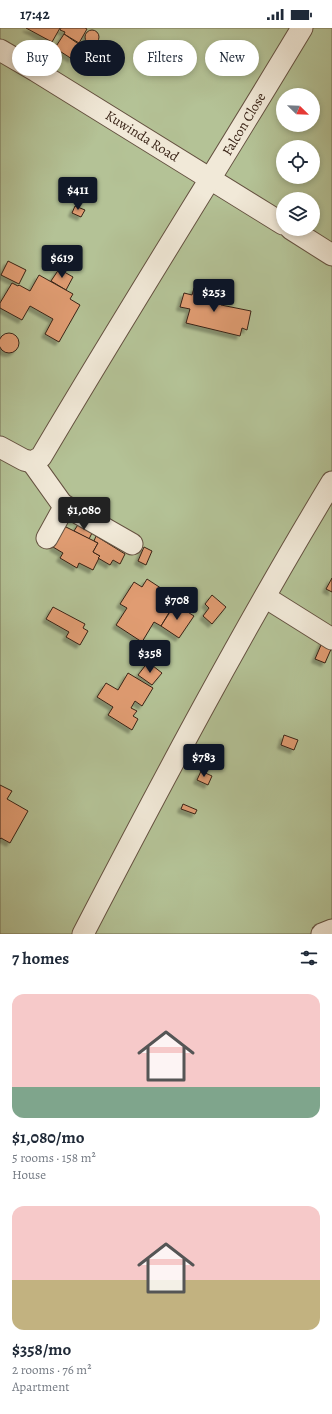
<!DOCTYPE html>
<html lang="en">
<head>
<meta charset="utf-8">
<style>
  body { margin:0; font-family:Alegreya,serif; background:#f2f2f3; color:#1f2937; height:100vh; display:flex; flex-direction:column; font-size:15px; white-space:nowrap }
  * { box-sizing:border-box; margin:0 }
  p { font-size:13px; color:#747a83 }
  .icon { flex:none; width:22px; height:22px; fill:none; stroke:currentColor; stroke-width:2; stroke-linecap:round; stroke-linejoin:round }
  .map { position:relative; height:906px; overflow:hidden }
  .sheet { display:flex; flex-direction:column; background:#fff; flex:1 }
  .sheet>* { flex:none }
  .banner { position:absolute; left:12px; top:12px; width:308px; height:36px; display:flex; gap:8px }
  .needle { width:26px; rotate:113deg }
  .tools { position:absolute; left:276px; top:60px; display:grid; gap:8px }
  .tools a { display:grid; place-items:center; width:44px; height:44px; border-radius:50%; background:#fff; box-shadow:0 2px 6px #0003; font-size:20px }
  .price { position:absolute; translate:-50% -34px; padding:0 9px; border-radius:4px; background:#111827; color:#fff; font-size:13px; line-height:26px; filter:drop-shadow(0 1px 2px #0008) }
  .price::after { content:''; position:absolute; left:50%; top:24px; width:12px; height:9px; margin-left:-6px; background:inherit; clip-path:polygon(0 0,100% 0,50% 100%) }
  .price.current { background:#222; color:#fff }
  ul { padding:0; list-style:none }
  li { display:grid; align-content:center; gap:8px; height:212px; padding:0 12px }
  li span { display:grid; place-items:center; height:124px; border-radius:12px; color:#555 }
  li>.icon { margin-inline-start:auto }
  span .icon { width:72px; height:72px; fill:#fffc; stroke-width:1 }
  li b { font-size:17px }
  h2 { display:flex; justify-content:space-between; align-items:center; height:48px; padding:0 12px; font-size:17px }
  .tag { padding:0 14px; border-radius:18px; background:#fff; box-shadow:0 2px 6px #0003; font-size:14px; line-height:36px }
  .tag.current { background:#111827; color:#fff }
  .status { display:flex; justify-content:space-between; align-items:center; height:28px; padding:0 20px; background:#fff; direction:ltr }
  .status svg { height:11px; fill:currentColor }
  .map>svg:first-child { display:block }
  .green { fill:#b4c296; stroke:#767256; fill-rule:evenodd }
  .building { fill:#e09c72; stroke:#392316; filter:url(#shadow) }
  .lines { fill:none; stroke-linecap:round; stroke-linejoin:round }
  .minor-casing { stroke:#655241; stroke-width:23 }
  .minor { stroke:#f1e9d8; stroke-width:21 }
  .labels { text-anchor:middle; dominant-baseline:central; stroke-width:4; stroke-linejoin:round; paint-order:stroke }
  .street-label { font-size:14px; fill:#392316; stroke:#f1e9d8 }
</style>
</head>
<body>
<div class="status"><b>17:42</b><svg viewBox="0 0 49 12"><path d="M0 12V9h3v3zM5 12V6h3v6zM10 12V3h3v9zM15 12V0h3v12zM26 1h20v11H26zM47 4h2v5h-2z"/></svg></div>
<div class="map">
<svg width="332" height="906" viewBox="0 0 332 906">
  <defs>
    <filter id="shadow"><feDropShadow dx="-3.5" dy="3.5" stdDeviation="1" flood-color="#0004"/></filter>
  </defs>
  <rect width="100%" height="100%" fill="#eaddc3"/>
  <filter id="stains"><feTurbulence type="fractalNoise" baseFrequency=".005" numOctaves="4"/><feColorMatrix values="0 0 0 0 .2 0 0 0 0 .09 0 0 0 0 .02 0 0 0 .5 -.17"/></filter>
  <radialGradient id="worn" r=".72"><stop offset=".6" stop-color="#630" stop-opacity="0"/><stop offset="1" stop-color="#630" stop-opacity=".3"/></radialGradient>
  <path class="green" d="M0,0H332V906H0ZM283,67H313V97H283ZM283,119H313V149H283ZM283,171H313V201H283Z"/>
  <g class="building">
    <polygon points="26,0 60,0 52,14"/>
    <polygon points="61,0 85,0 87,1 79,15 64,6 65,4 60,2"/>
    <circle cx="92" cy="9" r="7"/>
    <polygon points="64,6 80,17 72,31 55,20"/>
    <polygon points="75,178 85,182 81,189 72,185"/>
    <polygon points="8,233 26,242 19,256 1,247"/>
    <polygon points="59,241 73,249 66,262 51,253"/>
    <polygon points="39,247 73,266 70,271 80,277 59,314 45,306 53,291 30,278 22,292 0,280 0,275 12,255 18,258 19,257 30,263"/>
    <polygon points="194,260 223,267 221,277 251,283 247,302 242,300 240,308 186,295 190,281 180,279 184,265 192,267"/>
    <circle cx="9" cy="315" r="10"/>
    <polygon points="79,495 93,503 89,511 74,503"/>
    <polygon points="64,498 98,515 93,524 100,528 93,542 79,535 77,540 60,530 63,525 53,519"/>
    <polygon points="96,508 125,526 120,536 113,532 110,537 98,530 100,528 93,524 98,515 94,513"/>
    <polygon points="144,519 152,523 146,537 138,533"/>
    <polygon points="332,550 332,564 326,561"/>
    <polygon points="147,551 173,568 169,576 173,578 161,598 154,594 142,614 116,597 127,580 120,576 134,554 142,559"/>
    <polygon points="212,567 226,579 212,596 203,588 209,580 205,576"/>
    <polygon points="175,576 194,588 179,610 161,598"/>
    <polygon points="53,579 85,596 83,600 88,603 80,617 66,609 69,604 46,591"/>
    <polygon points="324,610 332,619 325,635 315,631"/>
    <polygon points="148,634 162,645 152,657 138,647"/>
    <polygon points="128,645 153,660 142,678 135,673 131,680 137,683 133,688 138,691 132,702 108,687 113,679 97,669 106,655 118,662"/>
    <polygon points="284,707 298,712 294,722 281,717"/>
    <polygon points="201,743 212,748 208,757 197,752"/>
    <polygon points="0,757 12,763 7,771 28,783 10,815 1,810 0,811"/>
    <polygon points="183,776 197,782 195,786 181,781"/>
  </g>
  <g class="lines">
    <g class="minor-casing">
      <g id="minor">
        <polyline points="0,22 36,43 283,196"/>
        <polyline points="291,201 332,227"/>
        <path d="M0,419L24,432L32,434L41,429C126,285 216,143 302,0"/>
        <polyline points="32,434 62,476 63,481 47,510"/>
        <polyline points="62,476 132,516"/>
        <polyline points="265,569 332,611"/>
        <path d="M83,906C162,754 243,601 332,454"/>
        <polyline points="322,906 332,902"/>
      </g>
    </g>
    <use href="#minor" class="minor"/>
  </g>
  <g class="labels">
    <g class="street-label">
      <text transform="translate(244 96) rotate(-59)">Falcon Close</text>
      <text transform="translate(142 108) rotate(32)">Kuwinda Road</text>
    </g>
  </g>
  <rect width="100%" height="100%" filter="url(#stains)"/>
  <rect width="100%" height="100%" fill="url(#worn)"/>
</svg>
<div class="tools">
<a><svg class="needle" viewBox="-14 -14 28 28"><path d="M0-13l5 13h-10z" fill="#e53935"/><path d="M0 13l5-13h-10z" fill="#747a83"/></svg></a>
<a><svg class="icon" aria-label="locate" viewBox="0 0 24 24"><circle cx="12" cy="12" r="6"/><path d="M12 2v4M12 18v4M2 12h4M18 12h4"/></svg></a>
<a><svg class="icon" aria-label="layers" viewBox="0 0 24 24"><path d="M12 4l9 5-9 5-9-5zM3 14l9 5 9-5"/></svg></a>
</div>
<b class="price" style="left:78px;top:183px">$411</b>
<b class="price" style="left:62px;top:251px">$619</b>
<b class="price" style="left:214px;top:285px">$253</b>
<b class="price current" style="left:84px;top:503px">$1,080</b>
<b class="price" style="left:177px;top:593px">$708</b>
<b class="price" style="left:150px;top:646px">$358</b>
<b class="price" style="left:204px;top:750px">$783</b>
<div class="banner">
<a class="tag">Buy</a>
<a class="tag current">Rent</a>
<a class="tag">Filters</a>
<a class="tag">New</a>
</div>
</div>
<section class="sheet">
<h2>7 homes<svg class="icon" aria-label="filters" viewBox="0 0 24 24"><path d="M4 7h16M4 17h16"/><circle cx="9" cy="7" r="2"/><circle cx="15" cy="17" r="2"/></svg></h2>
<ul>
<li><span style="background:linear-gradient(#f6c9c9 75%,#7fa58c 0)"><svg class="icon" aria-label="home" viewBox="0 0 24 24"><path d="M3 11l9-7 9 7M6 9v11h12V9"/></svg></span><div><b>$1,080/mo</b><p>5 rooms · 158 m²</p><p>House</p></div></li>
<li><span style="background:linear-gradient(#f6c9c9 60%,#c2b280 0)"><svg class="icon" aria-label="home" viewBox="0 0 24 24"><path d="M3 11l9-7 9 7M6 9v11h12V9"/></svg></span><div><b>$358/mo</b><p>2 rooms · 76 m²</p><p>Apartment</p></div></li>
</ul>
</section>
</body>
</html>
